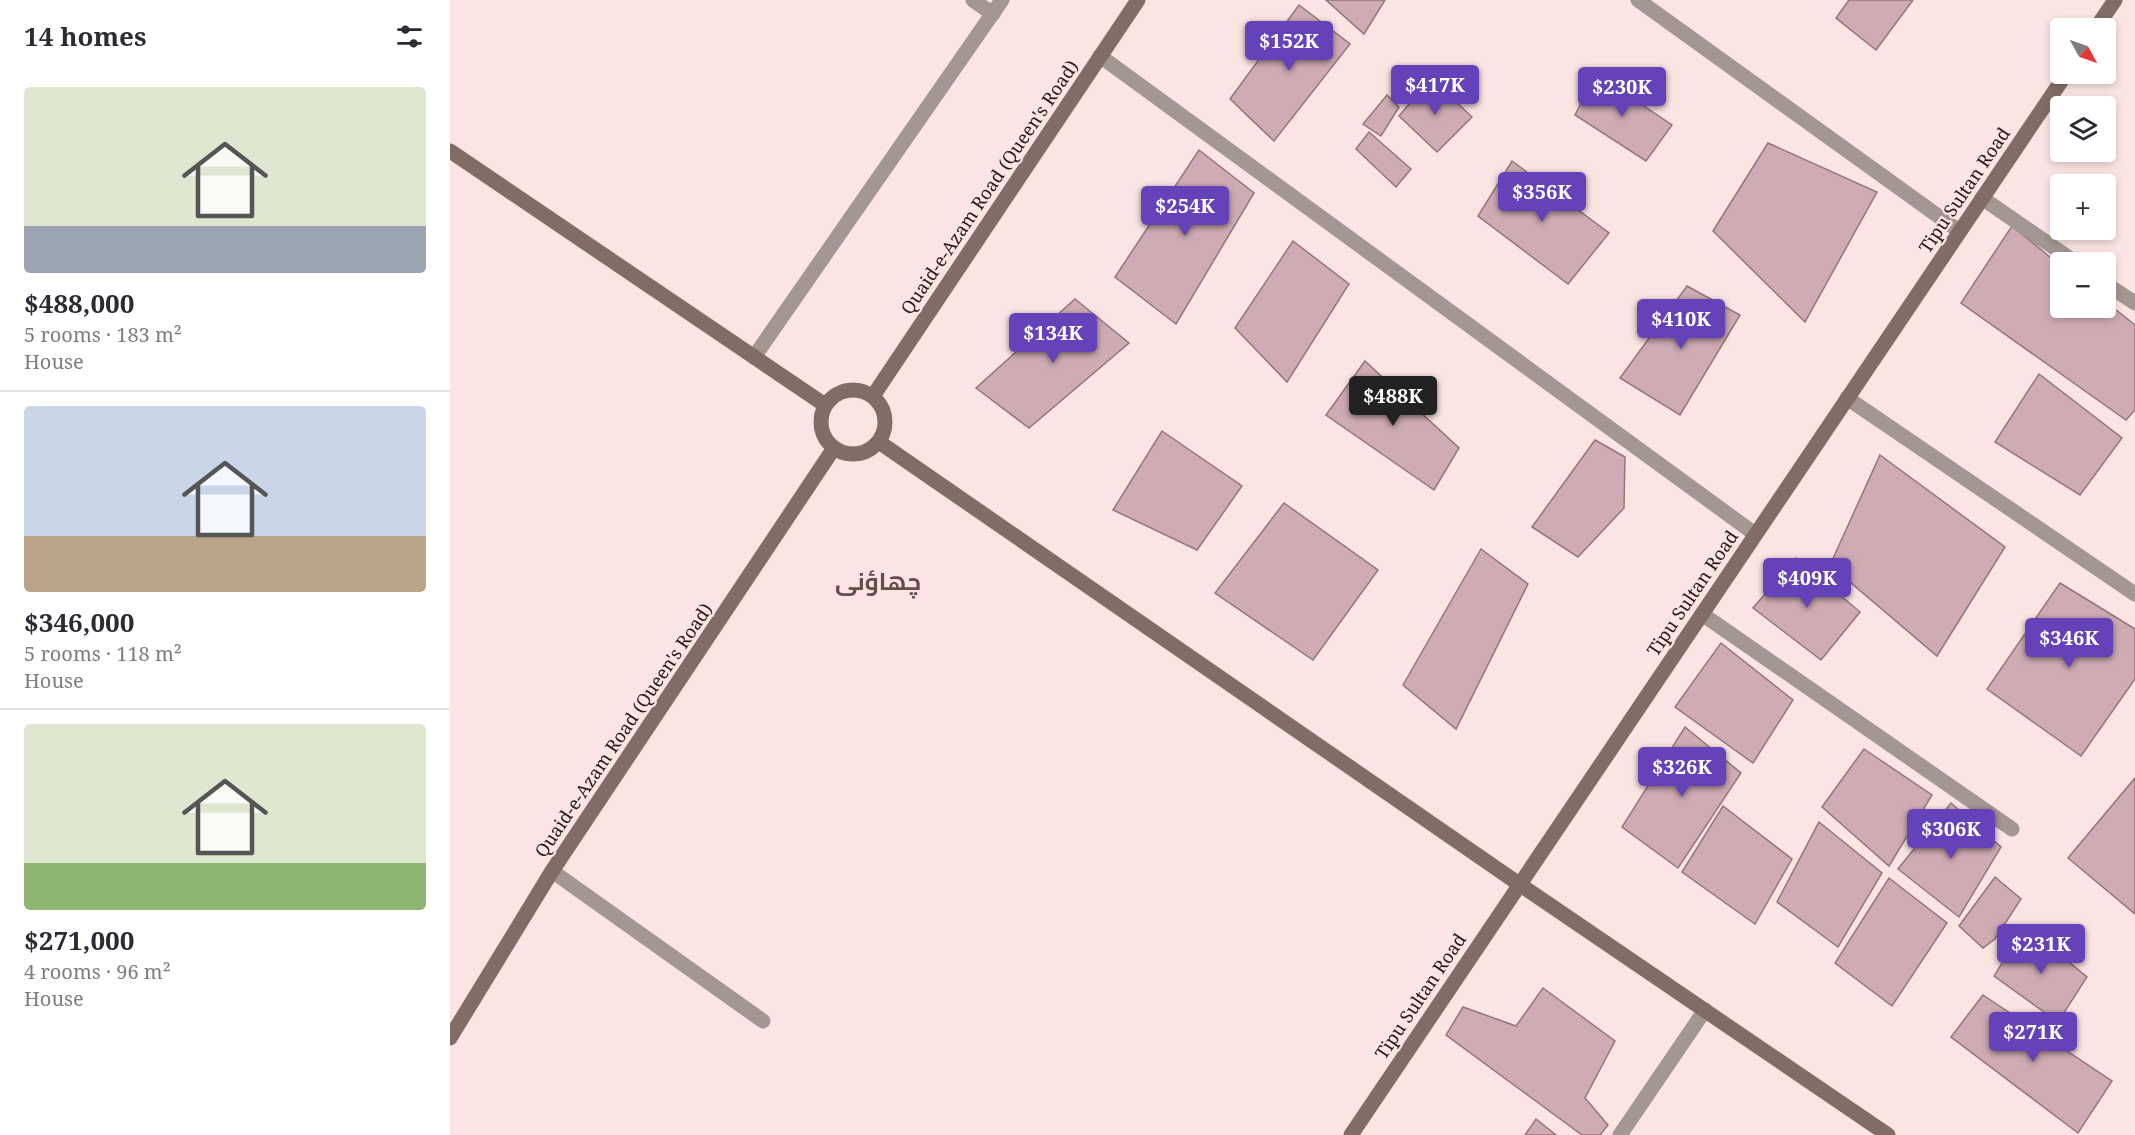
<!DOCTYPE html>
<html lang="en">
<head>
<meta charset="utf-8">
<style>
  body { margin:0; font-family:"Noto Serif",Cairo,serif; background:#f7f7f7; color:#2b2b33; height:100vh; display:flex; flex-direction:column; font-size:22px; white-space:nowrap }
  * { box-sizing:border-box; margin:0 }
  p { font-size:20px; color:#7c7c81 }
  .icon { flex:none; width:33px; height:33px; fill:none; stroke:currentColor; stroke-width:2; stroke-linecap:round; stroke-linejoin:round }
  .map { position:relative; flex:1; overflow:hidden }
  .sheet { display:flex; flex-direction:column; background:#fff; width:450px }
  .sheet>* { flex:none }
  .needle { width:39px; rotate:130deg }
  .tools { position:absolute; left:1600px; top:18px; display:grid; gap:12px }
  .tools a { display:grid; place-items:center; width:66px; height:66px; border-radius:6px; background:#fff; box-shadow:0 3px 9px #0003; font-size:30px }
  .price { position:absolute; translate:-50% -51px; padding:0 14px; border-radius:6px; background:#6541ba; color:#fff; font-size:20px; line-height:39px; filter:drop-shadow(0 2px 3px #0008) }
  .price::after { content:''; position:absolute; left:50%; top:36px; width:18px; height:14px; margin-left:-9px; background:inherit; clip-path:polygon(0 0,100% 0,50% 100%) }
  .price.selected { background:#222; color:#fff }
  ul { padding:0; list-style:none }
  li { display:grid; align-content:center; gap:12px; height:318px; padding:0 24px }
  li+li { border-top:2px solid #e1e1e2 }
  li span { display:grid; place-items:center; height:186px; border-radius:6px; color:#555 }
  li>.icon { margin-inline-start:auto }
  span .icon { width:108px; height:108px; fill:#fffc; stroke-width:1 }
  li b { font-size:26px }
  h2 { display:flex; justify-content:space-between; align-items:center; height:72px; padding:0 24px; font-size:26px }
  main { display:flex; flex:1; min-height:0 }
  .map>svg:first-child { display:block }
  .building { fill:#cfacb3; stroke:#95757b; stroke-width:1.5 }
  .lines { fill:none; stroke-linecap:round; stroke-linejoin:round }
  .street { stroke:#a49690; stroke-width:15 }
  .secondary { stroke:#816d66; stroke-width:15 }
  .labels { text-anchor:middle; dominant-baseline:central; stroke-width:4.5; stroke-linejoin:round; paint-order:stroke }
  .street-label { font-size:18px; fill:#271a19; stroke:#fbe5e3 }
  .district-label { font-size:24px; font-weight:bold; fill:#694c49; stroke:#fbe5e3 }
</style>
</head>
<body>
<main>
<section class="sheet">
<h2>14 homes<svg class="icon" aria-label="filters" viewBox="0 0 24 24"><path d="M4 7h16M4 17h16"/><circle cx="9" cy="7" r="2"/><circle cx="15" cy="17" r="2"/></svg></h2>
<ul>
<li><span style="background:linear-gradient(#dfe7d0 75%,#9aa5b1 0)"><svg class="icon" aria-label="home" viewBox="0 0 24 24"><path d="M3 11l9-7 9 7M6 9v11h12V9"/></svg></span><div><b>$488,000</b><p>5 rooms · 183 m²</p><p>House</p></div></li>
<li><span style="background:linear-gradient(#c9d6e8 70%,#b9a48a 0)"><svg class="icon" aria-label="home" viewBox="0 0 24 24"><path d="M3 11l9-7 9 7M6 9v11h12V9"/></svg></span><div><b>$346,000</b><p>5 rooms · 118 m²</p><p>House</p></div></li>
<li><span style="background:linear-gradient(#dfe7d0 75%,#8fb573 0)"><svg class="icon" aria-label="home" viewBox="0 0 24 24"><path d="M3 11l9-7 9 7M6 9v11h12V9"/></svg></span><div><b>$271,000</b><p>4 rooms · 96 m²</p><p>House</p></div></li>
</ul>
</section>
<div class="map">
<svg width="1685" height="1135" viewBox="0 0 1685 1135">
  <rect width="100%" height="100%" fill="#fbe5e3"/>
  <g class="building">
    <polygon points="876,0 935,0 914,34"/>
    <polygon points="1399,0 1463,0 1426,50 1386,18"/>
    <polygon points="849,5 900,44 824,141 780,99"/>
    <polygon points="1146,74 1222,125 1196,161 1125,115"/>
    <polygon points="981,78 1022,117 987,152 949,116"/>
    <polygon points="937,95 949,107 931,136 913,124"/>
    <polygon points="919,132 961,169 946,187 906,149"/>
    <polygon points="1318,143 1427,192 1355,322 1263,231"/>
    <polygon points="749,150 804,193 726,324 665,277"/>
    <polygon points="1062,161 1159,233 1118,284 1028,216"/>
    <polygon points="1562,226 1611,266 1611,308 1656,308 1656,302 1685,325 1685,410 1676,420 1511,303"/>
    <polygon points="843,241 899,284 837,382 785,328"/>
    <polygon points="1237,286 1290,315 1230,415 1170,378"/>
    <polygon points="625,299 679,343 579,428 526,388"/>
    <polygon points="915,361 1009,448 984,490 876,415"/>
    <polygon points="1589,374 1672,438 1630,495 1545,442"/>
    <polygon points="712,431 792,486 747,550 663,510"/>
    <polygon points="1145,440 1175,457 1174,508 1128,557 1082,527"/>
    <polygon points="1430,455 1555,547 1487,656 1380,565"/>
    <polygon points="834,503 928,570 863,660 765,593"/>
    <polygon points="1031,549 1078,584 1006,729 953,685"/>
    <polygon points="1346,558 1410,612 1371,660 1303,608"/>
    <polygon points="1610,583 1685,629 1685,679 1631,756 1537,689"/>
    <polygon points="1271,643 1343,700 1303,763 1225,707"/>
    <polygon points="1235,727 1291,773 1228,868 1172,827"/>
    <polygon points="1414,749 1482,795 1439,866 1372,807"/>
    <polygon points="1685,778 1685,914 1618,858"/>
    <polygon points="1501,803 1551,847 1509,917 1448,869"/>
    <polygon points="1273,806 1342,859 1305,924 1232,872"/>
    <polygon points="1369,822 1432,873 1388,947 1327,902"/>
    <polygon points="1545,877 1571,899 1545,939 1533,948 1509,926"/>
    <polygon points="1439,878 1497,923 1442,1006 1385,963"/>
    <polygon points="1575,926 1637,977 1608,1022 1544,976"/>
    <polygon points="1093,988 1165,1041 1135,1098 1158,1125 1150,1135 1132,1135 996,1035 1013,1007 1066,1026"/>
    <polygon points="1533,995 1662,1081 1628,1133 1501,1037"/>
    <polygon points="1086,1119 1106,1135 1075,1135"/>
  </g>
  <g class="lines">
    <g class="street">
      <polyline points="523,0 543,14"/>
      <polyline points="1188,0 1509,231"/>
      <polyline points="650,56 1305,534"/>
      <polyline points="1532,198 1625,262"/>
      <polyline points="1656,284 1685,303"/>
      <polyline points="304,357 552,0"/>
      <polyline points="1397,398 1685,594"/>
      <polyline points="1252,614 1562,829"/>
      <polyline points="102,871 313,1021"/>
      <polyline points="1170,1135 1255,1010"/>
    </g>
    <g class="secondary">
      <polyline points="1646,28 1665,0"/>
      <polyline points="0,151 375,405"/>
      <circle cx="403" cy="422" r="32"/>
      <polyline points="423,396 688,0"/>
      <polyline points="429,442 1069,884 1438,1135"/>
      <polyline points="0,1038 102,871 384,448"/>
      <polyline points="901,1135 1616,74"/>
    </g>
  </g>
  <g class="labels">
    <g class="street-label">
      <text transform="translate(539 187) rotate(-56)">Quaid-e-Azam Road (Queen's Road)</text>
      <text transform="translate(1514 190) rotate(-56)">Tipu Sultan Road</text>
      <text transform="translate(1242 593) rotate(-56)">Tipu Sultan Road</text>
      <text transform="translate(173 730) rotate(-56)">Quaid-e-Azam Road (Queen's Road)</text>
      <text transform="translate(970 996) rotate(-56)">Tipu Sultan Road</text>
    </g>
    <g class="district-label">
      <text x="428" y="580">چھاؤنی</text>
    </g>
  </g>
</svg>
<div class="tools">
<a><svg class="needle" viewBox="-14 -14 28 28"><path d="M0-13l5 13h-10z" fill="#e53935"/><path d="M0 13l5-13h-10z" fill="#7c7c81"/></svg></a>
<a><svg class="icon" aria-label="layers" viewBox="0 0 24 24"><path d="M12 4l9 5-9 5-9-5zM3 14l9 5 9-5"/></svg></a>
<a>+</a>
<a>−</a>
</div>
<b class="price" style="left:839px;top:72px">$152K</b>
<b class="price" style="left:985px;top:116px">$417K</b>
<b class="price" style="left:1172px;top:118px">$230K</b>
<b class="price" style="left:1092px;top:223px">$356K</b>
<b class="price" style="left:735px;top:237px">$254K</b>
<b class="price" style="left:1231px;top:350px">$410K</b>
<b class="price" style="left:603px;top:364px">$134K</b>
<b class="price selected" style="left:943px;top:427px">$488K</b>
<b class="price" style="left:1357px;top:609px">$409K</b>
<b class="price" style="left:1619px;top:669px">$346K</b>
<b class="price" style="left:1232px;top:798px">$326K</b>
<b class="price" style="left:1501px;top:860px">$306K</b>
<b class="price" style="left:1591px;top:975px">$231K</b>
<b class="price" style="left:1583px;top:1063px">$271K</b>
</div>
</main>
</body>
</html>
